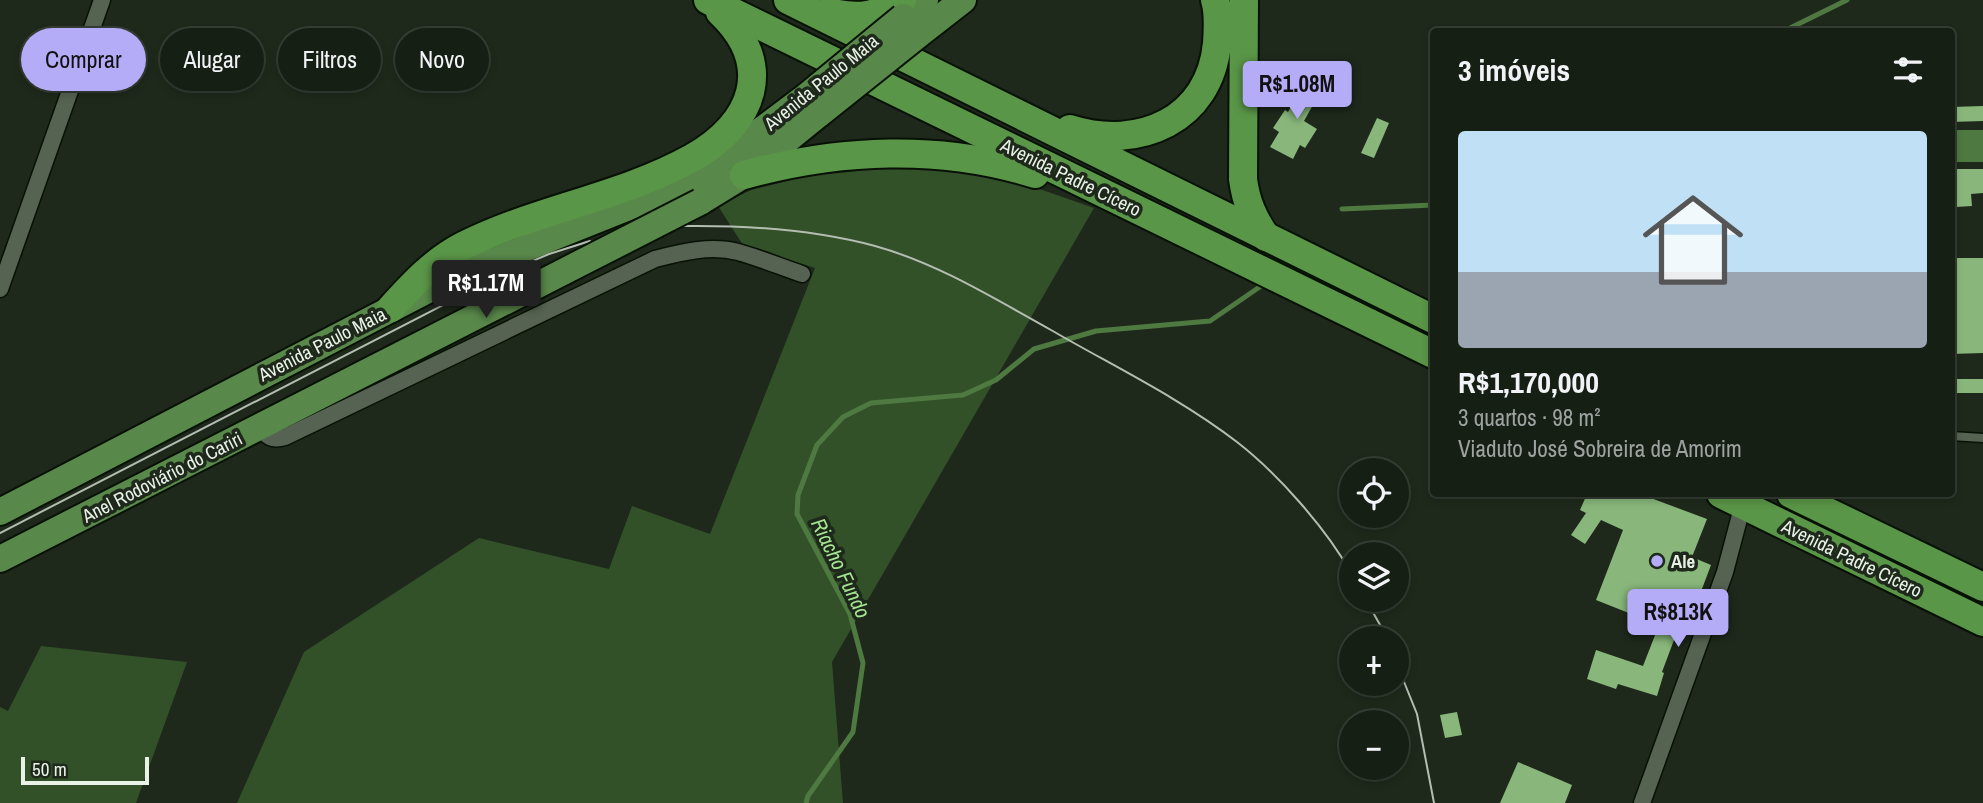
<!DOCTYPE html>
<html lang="pt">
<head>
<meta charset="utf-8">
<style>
  body { margin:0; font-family:"Archivo Narrow",sans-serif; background:#232c22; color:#f1f3f6; height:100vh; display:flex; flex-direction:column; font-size:26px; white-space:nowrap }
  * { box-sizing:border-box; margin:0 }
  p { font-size:23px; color:#9ea2a0 }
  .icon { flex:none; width:38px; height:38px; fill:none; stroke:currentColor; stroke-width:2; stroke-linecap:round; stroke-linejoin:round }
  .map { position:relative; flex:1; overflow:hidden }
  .drawer { position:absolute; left:1430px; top:28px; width:525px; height:469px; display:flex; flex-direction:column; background:#161f14; border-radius:7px; box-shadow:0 4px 10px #0003,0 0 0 2px #353d34 }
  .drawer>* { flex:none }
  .hud { position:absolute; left:21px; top:28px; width:665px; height:63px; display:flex; gap:14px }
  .fabs { position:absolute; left:1339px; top:458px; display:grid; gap:14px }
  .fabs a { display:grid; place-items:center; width:70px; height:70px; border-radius:50%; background:#161f14; box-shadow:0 4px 10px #0003,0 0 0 2px #353d34; font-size:35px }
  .scale { position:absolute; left:21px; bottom:18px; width:128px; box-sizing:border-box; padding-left:7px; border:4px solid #eaf2e8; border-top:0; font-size:19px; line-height:24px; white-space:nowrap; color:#eaf2e8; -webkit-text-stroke:5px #1e291b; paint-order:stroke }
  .price { position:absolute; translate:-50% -60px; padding:0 16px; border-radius:7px; background:#b5acf8; color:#111; font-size:23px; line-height:46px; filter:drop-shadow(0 2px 4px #0008) }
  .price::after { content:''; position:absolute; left:50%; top:42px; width:21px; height:16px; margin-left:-10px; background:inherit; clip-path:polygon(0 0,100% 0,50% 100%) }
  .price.active { background:#222; color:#fff }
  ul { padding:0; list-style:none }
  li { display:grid; align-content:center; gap:14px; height:371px; padding:0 28px }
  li+li { border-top:2px solid #353d34 }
  li span { display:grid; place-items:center; height:217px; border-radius:7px; color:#555 }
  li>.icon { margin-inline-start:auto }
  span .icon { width:126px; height:126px; fill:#fffc; stroke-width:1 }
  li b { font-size:30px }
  h2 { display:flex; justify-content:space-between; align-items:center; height:84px; padding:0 28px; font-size:30px }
  .tag { padding:0 24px; border-radius:32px; background:#161f14; box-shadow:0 4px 10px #0003,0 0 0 2px #353d34; font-size:24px; line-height:63px }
  .tag.active { background:#b5acf8; color:#111 }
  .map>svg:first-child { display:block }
  .green { fill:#325129 }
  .water { fill:#4e7940 }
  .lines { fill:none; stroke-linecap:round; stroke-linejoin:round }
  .stream { stroke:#4e7940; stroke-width:5 }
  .building { fill:#89b77b }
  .service-casing { stroke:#081105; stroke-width:11 }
  .minor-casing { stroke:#081105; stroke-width:19 }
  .primary-casing { stroke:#081105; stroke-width:30 }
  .trunk-casing { stroke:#081105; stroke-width:32 }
  .service { stroke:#566352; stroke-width:8 }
  .minor { stroke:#566352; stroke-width:16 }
  .primary { stroke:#59894a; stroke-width:26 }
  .trunk { stroke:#5a9647; stroke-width:28 }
  .tram { stroke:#b4bdb2; stroke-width:2 }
  .primary-bridge-casing { stroke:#081105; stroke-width:30; stroke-linecap:butt }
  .primary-bridge { stroke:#59894a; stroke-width:26 }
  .poi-dot { fill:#b5acf8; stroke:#1e291b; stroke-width:2.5 }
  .labels { text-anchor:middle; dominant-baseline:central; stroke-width:7; stroke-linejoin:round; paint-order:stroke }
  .street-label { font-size:19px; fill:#eaf2e8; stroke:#1e291b }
  .poi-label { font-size:19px; font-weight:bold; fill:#eaf2e8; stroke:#1e291b; text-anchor:start }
  .water-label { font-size:21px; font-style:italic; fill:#a6e693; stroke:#1e291b }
</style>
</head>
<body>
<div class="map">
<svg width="1983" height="803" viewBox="0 0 1983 803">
  <rect width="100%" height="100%" fill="#1e291b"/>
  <g class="green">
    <polygon points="891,167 954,170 1005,177 1094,208 832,662 843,803 237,803 304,652 479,538 609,569 632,506 710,534 815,268 743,245 718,206 751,190 822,172"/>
    <polygon points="41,646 187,662 136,803 0,803 0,707 8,711"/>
  </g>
  <rect class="water" x="1951" y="130" width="32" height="32"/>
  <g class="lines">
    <g class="stream">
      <polyline points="1782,32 1847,0"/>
      <polyline points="1342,209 1433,205"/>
      <polyline points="806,803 808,796 853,732 863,663 850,614 797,514 798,495 817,445 843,417 871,403 963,395 996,380 1034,349 1096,331 1210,321 1261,286"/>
    </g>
  </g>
  <g class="building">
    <polygon points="1308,76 1324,85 1304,121 1317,129 1305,148 1300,145 1293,159 1270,147 1279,132 1273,128 1285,110 1288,112"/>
    <polygon points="1983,106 1983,121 1951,122 1951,107"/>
    <polygon points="1377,118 1389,123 1374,158 1361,153"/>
    <polygon points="1951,169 1983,169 1983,193 1971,194 1972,206 1956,207 1955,194 1951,194"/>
    <polygon points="1955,258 1983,258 1983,353 1951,354 1951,264 1955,264"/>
    <rect x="1957" y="379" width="26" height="14"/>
    <polygon points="1587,494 1640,494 1707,519 1692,557 1711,565 1685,634 1677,632 1662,672 1664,673 1657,696 1618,684 1616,689 1587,679 1596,650 1643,666 1659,625 1596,600 1623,530 1601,520 1585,544 1571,535 1586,513 1580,510"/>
    <polygon points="1457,712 1462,735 1445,738 1440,715"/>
    <polygon points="1518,762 1572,785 1565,803 1500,803"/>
  </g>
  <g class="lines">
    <g class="service-casing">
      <polyline id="service" points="1951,436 1983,438"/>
    </g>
    <g class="minor-casing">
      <g id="minor">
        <polyline points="0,289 102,0"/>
        <path d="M259,428C268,437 272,441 285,437L655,259C682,252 711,245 738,252C760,258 781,267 802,274"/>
        <polyline points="1642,803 1725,572 1743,504"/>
      </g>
    </g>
    <g class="primary-casing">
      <g id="primary">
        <polyline points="903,17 925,0"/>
        <polyline points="918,35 963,0"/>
        <polyline points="700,202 744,175 819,114"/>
        <polyline points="0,512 451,278 644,201 692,178 735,150 803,99"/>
        <polyline points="0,559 563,272"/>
      </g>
    </g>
    <g class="trunk-casing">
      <g id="trunk">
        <polyline points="708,0 1433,354"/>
        <polyline points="788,0 1433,319"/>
        <path d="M1244,0L1243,179C1246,202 1253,218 1266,237"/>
        <path d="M828,12C858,19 876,17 902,0"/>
        <path d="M1070,129C1139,151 1210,120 1217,43C1218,29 1219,13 1215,0"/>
        <path d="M744,175C839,149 940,144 1035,174"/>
        <path d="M391,308C413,284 434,261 463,246C536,209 620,198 692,158C755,123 775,64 720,12"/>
        <polyline points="1721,494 1983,622"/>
        <polyline points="1791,494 1983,587"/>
      </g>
    </g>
    <use href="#service" class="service"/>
    <use href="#minor" class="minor"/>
    <use href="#primary" class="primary"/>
    <use href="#trunk" class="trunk"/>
    <g class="tram">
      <path d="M681,226C747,225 811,229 875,246C937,263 995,299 1051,330C1113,366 1180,398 1237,442C1277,473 1326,528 1351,573"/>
      <polyline points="0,533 511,270 549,254 590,241"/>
      <polyline points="1366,600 1388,639"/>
      <polyline points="1396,662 1417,714 1434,803"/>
    </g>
    <g class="primary-bridge-casing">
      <g id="primary-bridge">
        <polyline points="803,99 903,17"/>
        <polyline points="819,114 918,35"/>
        <polyline points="563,272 700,202"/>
      </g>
    </g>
    <use href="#primary-bridge" class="primary-bridge"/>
  </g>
  <circle class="poi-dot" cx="1657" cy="561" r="7"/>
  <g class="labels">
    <g class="street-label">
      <text transform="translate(821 82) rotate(-39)">Avenida Paulo Maia</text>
      <text transform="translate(1071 177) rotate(26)">Avenida Padre Cícero</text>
      <text transform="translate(322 344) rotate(-27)">Avenida Paulo Maia</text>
      <text transform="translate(162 477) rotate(-27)">Anel Rodoviário do Cariri</text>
      <text transform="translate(1852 558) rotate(26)">Avenida Padre Cícero</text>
    </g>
    <g class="poi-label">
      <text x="1671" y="561">Ale</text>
    </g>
    <g class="water-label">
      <text transform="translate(841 568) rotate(64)">Riacho Fundo</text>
    </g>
  </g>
</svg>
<div class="fabs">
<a><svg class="icon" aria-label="locate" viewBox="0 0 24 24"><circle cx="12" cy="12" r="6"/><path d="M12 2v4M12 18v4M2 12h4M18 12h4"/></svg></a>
<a><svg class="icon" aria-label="layers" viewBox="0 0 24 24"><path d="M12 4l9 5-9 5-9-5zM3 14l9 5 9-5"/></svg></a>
<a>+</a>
<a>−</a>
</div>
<div class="scale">50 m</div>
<b class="price" style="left:1297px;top:121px">R$1.08M</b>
<b class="price active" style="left:486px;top:320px">R$1.17M</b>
<b class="price" style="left:1678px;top:649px">R$813K</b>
<div class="hud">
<a class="tag active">Comprar</a>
<a class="tag">Alugar</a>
<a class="tag">Filtros</a>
<a class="tag">Novo</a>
</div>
<section class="drawer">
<h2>3 imóveis<svg class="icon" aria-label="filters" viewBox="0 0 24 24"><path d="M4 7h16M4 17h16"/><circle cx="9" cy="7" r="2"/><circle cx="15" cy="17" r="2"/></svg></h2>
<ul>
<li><span style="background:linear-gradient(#bfe0f5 65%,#9aa5b1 0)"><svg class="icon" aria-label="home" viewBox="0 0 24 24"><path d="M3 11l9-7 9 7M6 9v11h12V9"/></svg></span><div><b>R$1,170,000</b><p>3 quartos · 98 m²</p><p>Viaduto José Sobreira de Amorim</p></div></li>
</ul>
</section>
</div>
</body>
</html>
